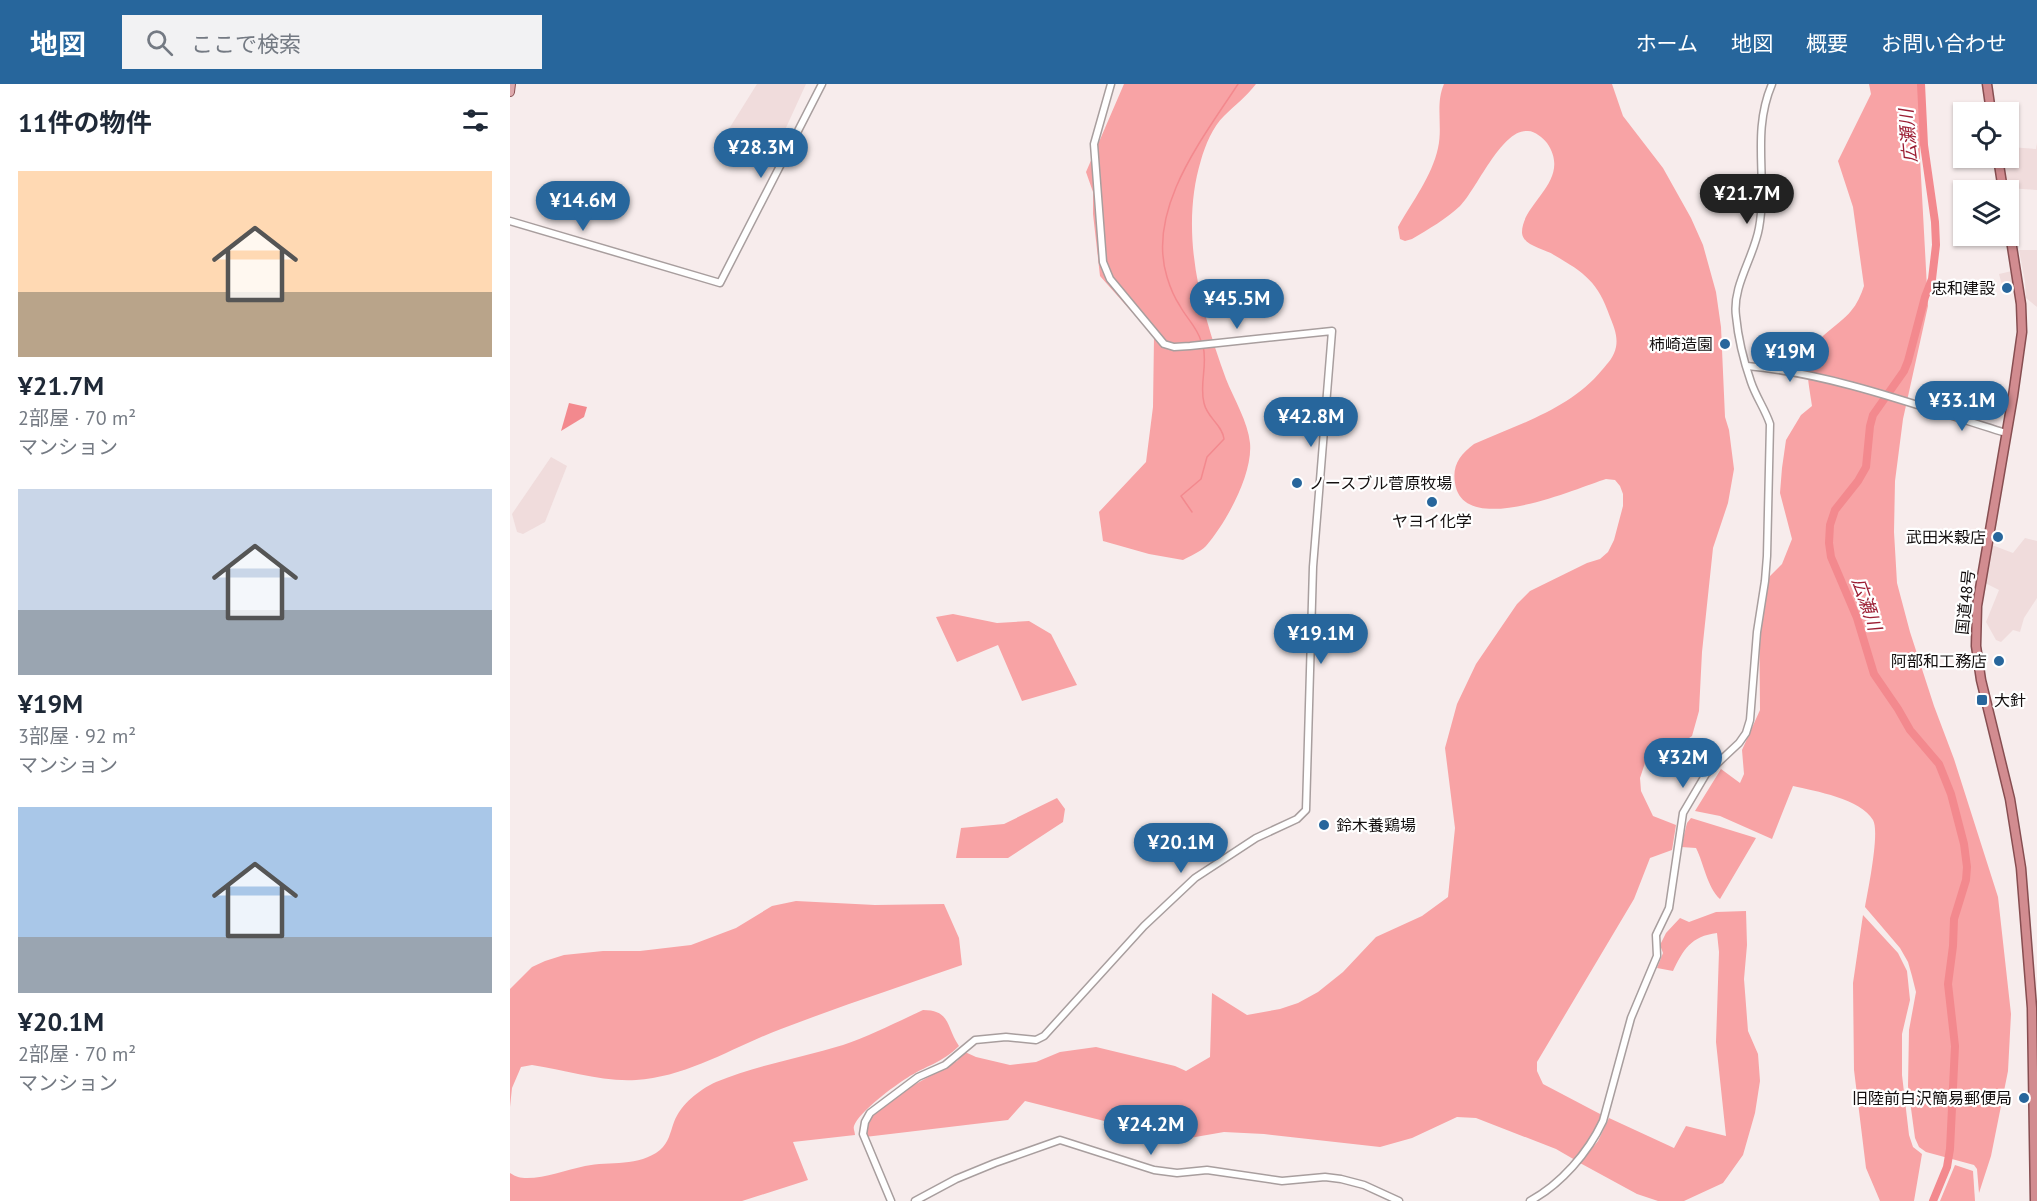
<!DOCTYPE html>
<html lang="ja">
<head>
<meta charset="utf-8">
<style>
  body { margin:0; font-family:"PT Sans","Noto Sans JP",sans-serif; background:#f2f2f3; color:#1f2937; height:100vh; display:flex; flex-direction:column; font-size:22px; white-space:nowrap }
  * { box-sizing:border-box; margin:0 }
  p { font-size:20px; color:#747a83 }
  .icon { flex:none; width:33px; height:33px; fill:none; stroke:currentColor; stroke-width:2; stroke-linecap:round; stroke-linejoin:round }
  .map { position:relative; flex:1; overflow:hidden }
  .sheet { display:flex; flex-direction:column; background:#fff; width:510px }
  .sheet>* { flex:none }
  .tools { position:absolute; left:1443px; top:18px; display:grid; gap:12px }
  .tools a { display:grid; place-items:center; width:66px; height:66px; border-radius:0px; background:#fff; box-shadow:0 2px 4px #0004; font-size:30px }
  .price { position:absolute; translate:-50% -51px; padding:0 14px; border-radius:21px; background:#27669c; color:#fff; font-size:20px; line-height:39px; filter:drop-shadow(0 2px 3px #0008) }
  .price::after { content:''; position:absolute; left:50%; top:36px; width:18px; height:14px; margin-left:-9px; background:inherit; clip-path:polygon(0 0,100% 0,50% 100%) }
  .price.on { background:#222; color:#fff }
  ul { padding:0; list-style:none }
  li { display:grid; align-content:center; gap:12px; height:318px; padding:0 18px }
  li span { display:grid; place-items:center; height:186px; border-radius:0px; color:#555 }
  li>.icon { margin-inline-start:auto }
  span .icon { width:108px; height:108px; fill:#fffc; stroke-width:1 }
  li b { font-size:26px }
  h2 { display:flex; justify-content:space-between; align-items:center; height:72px; padding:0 18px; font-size:26px }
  header { display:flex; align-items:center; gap:36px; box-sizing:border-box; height:84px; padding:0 30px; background:#27669c; color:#fff }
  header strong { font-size:28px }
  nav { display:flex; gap:33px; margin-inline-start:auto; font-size:21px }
  .search { width:420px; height:54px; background:#f2f2f3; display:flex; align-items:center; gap:15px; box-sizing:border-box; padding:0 21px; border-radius:0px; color:#747a83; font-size:22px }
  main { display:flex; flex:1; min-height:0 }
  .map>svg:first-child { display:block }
  .built { fill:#f0dcdc }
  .green { fill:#f8a3a5 }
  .water { fill:#f3898e }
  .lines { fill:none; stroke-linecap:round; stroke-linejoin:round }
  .stream { stroke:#f3898e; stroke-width:1.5 }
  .river { stroke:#f3898e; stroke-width:8 }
  .tertiary-casing { stroke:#a89e9e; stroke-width:9 }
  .primary-casing { stroke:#874e51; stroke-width:10 }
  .trunk-casing { stroke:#874e51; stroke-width:11 }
  .tertiary { stroke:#fff; stroke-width:6 }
  .primary { stroke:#dda9ac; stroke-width:8 }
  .trunk { stroke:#d28c90; stroke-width:8 }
  .poi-dot { fill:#27669c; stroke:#fff; stroke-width:2 }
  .labels { text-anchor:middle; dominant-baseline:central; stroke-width:4.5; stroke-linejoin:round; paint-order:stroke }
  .poi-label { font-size:16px; fill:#130f0f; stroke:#fff; text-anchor:end }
  .street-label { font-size:16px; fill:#130f0f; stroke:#fff }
  .water-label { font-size:18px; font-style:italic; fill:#9b1e33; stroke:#fff }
</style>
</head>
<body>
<header>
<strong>地図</strong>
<div class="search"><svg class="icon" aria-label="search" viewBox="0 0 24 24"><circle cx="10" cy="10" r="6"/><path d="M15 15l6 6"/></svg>ここで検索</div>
<nav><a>ホーム</a><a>地図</a><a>概要</a><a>お問い合わせ</a></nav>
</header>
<main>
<section class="sheet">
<h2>11件の物件<svg class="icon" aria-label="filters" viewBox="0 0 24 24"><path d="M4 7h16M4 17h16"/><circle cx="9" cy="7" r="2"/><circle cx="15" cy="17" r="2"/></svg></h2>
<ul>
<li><span style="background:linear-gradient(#ffd9b3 65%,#b9a48a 0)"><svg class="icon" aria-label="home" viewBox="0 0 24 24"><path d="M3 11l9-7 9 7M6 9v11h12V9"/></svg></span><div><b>¥21.7M</b><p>2部屋 · 70 m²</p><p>マンション</p></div></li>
<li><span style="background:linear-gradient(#c9d6e8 65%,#9aa5b1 0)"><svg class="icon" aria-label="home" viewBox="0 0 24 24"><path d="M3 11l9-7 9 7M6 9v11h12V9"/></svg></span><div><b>¥19M</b><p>3部屋 · 92 m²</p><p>マンション</p></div></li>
<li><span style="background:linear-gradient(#a9c7e8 70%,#9aa5b1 0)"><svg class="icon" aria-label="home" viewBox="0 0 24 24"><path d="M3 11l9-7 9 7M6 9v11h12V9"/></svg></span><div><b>¥20.1M</b><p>2部屋 · 70 m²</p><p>マンション</p></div></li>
</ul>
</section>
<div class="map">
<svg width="1527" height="1117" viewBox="0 0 1527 1117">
  <rect width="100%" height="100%" fill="#f7ecec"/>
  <g class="built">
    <polygon points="247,0 296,0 258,83 212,56"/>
    <polygon points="1527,59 1527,106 1497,104 1494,74 1498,74 1499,63 1526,65"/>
    <polygon points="1509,166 1527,166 1527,223 1516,214 1515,198"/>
    <polygon points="1502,187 1505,206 1494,209 1489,190"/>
    <polygon points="41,373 57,382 35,438 13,450 7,448 2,430"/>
    <polygon points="1515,454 1527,457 1527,514 1514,534 1510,548 1503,546 1491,558 1486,556 1476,538 1489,506 1475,499 1482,461 1503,469"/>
  </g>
  <g class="green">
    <path d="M614,0H746C737,12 725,21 714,32C703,42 695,62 691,76C669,149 691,226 716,295C724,315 738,338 740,359C743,390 716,439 696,462C690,468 680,472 673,476L639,470L593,457L589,428L636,378L643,323L644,253L590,192L583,130V108L576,88Z"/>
    <path d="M934,0H1102L1113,32L1153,84L1181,134L1193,161L1206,208L1211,243L1215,333L1219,346L1224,385L1218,419L1203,464L1192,568L1189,627L1182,652L1161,666L1146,671L1135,679L1130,694L1131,707L1143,732L1166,741L1162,766L1140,774L1124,815L1027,978V987L1033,1000L1092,1031L1084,1055L1065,1076L1046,1065L966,1034L947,1033L902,1054L870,1063L754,1050L714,1048L645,1060L628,1057L614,1042L515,1017L498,1036L355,1053L356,1038L365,1027L386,1011L447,977L455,968L466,973L500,981L526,978L550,968L586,963L665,982L676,987L700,973L702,909L737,931L770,925L788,919L808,908L833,888L866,853L912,832L938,813L945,744L935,664L947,620L966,580L1007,520L1020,507L1077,479L1090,475L1098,468L1104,456L1113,422V410L1110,402L1105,396L1096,395C1067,404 953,455 945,399C942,381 950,371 964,360C1009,340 1060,325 1092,286C1098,279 1104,273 1106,263C1108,252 1104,243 1100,233C1088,198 1075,189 1044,171C1035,165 1013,162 1012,149C1011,119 1063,97 1037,59C1033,54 1025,47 1018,47C992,44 967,105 950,122C936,135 919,145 902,155L895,157L890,155L888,143C902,118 922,92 928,64C933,43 925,20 934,0Z"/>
    <path d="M1359,0H1411L1410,74L1418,222L1393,335L1385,397L1384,448L1387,499L1400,548L1424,622L1444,675L1488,813L1501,930L1498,987L1481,1072L1469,1109L1467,1085L1464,1081L1416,1068L1409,1063L1405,1054L1398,1002L1399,946L1406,908L1402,892L1398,878L1390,864L1355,823C1358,806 1370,748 1363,736C1351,715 1305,707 1283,702L1262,755L1210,732L1185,727L1211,685L1230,699L1234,690L1232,666L1250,626L1249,514L1260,492L1272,480L1282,455L1270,409L1272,384L1276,356L1291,331L1302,322C1300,307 1296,290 1298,275C1302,254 1328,243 1341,227C1347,220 1351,211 1354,202L1343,123L1328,77L1361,10Z"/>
    <polygon points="443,530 487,539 519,537 541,550 567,601 512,617 488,561 447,578 426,533"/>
    <polygon points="547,714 555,725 553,738 498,774 446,774 451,744 494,740"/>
    <path d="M1181,734L1246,754L1210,815C1197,803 1194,780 1186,764L1171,763L1177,739Z"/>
    <path d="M286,817L365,821L434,820L449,854L452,881C392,902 331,922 271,945C223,963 178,993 126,996C91,998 55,986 22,981L11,983L2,1004L0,1023V905L22,883L35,877L54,871L93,867H130L181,861L226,844L262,822Z"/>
    <path d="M1236,827L1237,861L1234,895L1238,947L1248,970L1250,997L1245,1029L1233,1071L1213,1099L1174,1117H1148L1127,1110L1070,1079L1088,1057L1099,1034L1164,1064L1176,1042L1216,1052L1206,958L1209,868L1207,849C1181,852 1173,866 1163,887L1147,884L1153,869L1150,861L1156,849L1170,834L1179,838L1206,828Z"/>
    <polygon points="1353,831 1388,869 1397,887 1400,916 1392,950 1392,991 1399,1051 1403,1063 1412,1070 1404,1117 1370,1117 1356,1084 1344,986 1343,899"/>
    <path d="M413,926C441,926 436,943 449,962C432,979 415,982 397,994C385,1001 348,1029 344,1042C343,1045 345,1048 345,1051L283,1058L298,1096L232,1117H0V1089C6,1093 10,1094 17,1094C36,1094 56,1086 75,1082C100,1077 129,1083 150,1066C159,1058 160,1049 164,1038C171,1020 189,1006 206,998C247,981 291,974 333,961C360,952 387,938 413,926Z"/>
    <polygon points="1445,1081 1463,1087 1465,1117 1430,1117"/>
  </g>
  <polygon class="water" points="59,319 77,323 74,333 51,347"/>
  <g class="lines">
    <g class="stream">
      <path d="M691,257C687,243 677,235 670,222C664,213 660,203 657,193C636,125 693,54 728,0"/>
      <path d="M682,428L671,412L691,395L697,373L714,355C712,340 697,334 694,319C689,300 698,281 693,262"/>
    </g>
    <polyline class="river" points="1411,0 1414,61 1425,138 1426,161 1422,195 1415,213 1398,277 1394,287 1363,331 1360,342 1356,383 1348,397 1325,426 1320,441 1319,459 1321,473 1347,534 1364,590 1388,625 1400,646 1429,680 1441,710 1454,760 1457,783 1456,796 1444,835 1443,862 1438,900 1445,962 1440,1065 1437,1083 1423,1117"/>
    <g class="tertiary-casing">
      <g id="tertiary">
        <polyline points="0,137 210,199 312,0"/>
        <path d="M1237,282C1325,290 1411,323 1496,349"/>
        <polyline points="381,1117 353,1050 355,1038 360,1029 408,993 435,981 465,956 496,953 526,956 534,952 634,842 685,794 746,754 787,735 796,726 803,483 822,247 680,262 664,263 654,260 600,195 593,178 584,60 601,0"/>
        <polyline points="405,1117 446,1095 485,1079 550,1056 644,1086 667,1089 697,1086 772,1097 815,1093 831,1095 854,1101 889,1117"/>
        <path d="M1020,1117C1051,1100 1078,1069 1093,1037L1121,934L1147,872L1146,851L1159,824L1173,729L1196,690L1229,659L1236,649L1240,636L1247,548L1255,497L1257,472L1260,340C1255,325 1246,313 1241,298C1234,278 1228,253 1226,232C1222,202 1244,173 1249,144C1258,94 1241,49 1262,0"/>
      </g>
    </g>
    <g class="primary-casing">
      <polyline id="primary" points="0,8 1,0"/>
    </g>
    <g class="trunk-casing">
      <g id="trunk">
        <polyline points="1477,0 1481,28"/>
        <polyline points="1488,74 1493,106"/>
        <polyline points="1498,137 1511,220 1512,248 1503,312 1467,522 1466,562 1471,596 1500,715 1511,784 1522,924 1525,1117"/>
      </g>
    </g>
    <use href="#tertiary" class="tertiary"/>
    <use href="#primary" class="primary"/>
    <use href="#trunk" class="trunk"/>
  </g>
  <g class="poi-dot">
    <circle cx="1497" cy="204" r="6"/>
    <circle cx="1215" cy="260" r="6"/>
    <circle cx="787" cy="399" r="6"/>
    <circle cx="922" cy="418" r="6"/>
    <circle cx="1488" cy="453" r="6"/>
    <circle cx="1489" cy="577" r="6"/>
    <rect x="1466" y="610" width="12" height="12" rx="3"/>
    <circle cx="814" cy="741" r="6"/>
    <circle cx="1514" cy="1014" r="6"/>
  </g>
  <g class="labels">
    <g class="poi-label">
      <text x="1485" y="204">忠和建設</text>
      <text x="1203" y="260">柿崎造園</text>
      <text x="799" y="399" text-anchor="start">ノースブル菅原牧場</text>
      <text x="922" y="437" text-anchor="middle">ヤヨイ化学</text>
      <text x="1476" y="453">武田米穀店</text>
      <text x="1477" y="577">阿部和工務店</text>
      <text x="1484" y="616" text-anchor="start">大針</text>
      <text x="826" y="741" text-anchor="start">鈴木養鶏場</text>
      <text x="1502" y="1014">旧陸前白沢簡易郵便局</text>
    </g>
    <g class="street-label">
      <text transform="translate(1455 518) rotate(-84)">国道48号</text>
    </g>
    <g class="water-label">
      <text transform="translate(1398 52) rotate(-95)">広瀬川</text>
      <text transform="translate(1357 520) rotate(71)">広瀬川</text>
    </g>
  </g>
</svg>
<div class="tools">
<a><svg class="icon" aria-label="locate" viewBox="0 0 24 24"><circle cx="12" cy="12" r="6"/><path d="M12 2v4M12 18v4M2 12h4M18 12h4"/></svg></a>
<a><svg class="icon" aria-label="layers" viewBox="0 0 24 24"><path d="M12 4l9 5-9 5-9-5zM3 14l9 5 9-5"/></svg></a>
</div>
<b class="price" style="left:251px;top:95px">¥28.3M</b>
<b class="price on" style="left:1237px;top:141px">¥21.7M</b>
<b class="price" style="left:73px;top:148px">¥14.6M</b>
<b class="price" style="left:727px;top:246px">¥45.5M</b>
<b class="price" style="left:1280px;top:299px">¥19M</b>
<b class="price" style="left:1452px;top:348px">¥33.1M</b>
<b class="price" style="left:801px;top:364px">¥42.8M</b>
<b class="price" style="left:811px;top:581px">¥19.1M</b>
<b class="price" style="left:1173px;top:705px">¥32M</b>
<b class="price" style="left:671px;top:790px">¥20.1M</b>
<b class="price" style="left:641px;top:1072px">¥24.2M</b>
</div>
</main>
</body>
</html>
